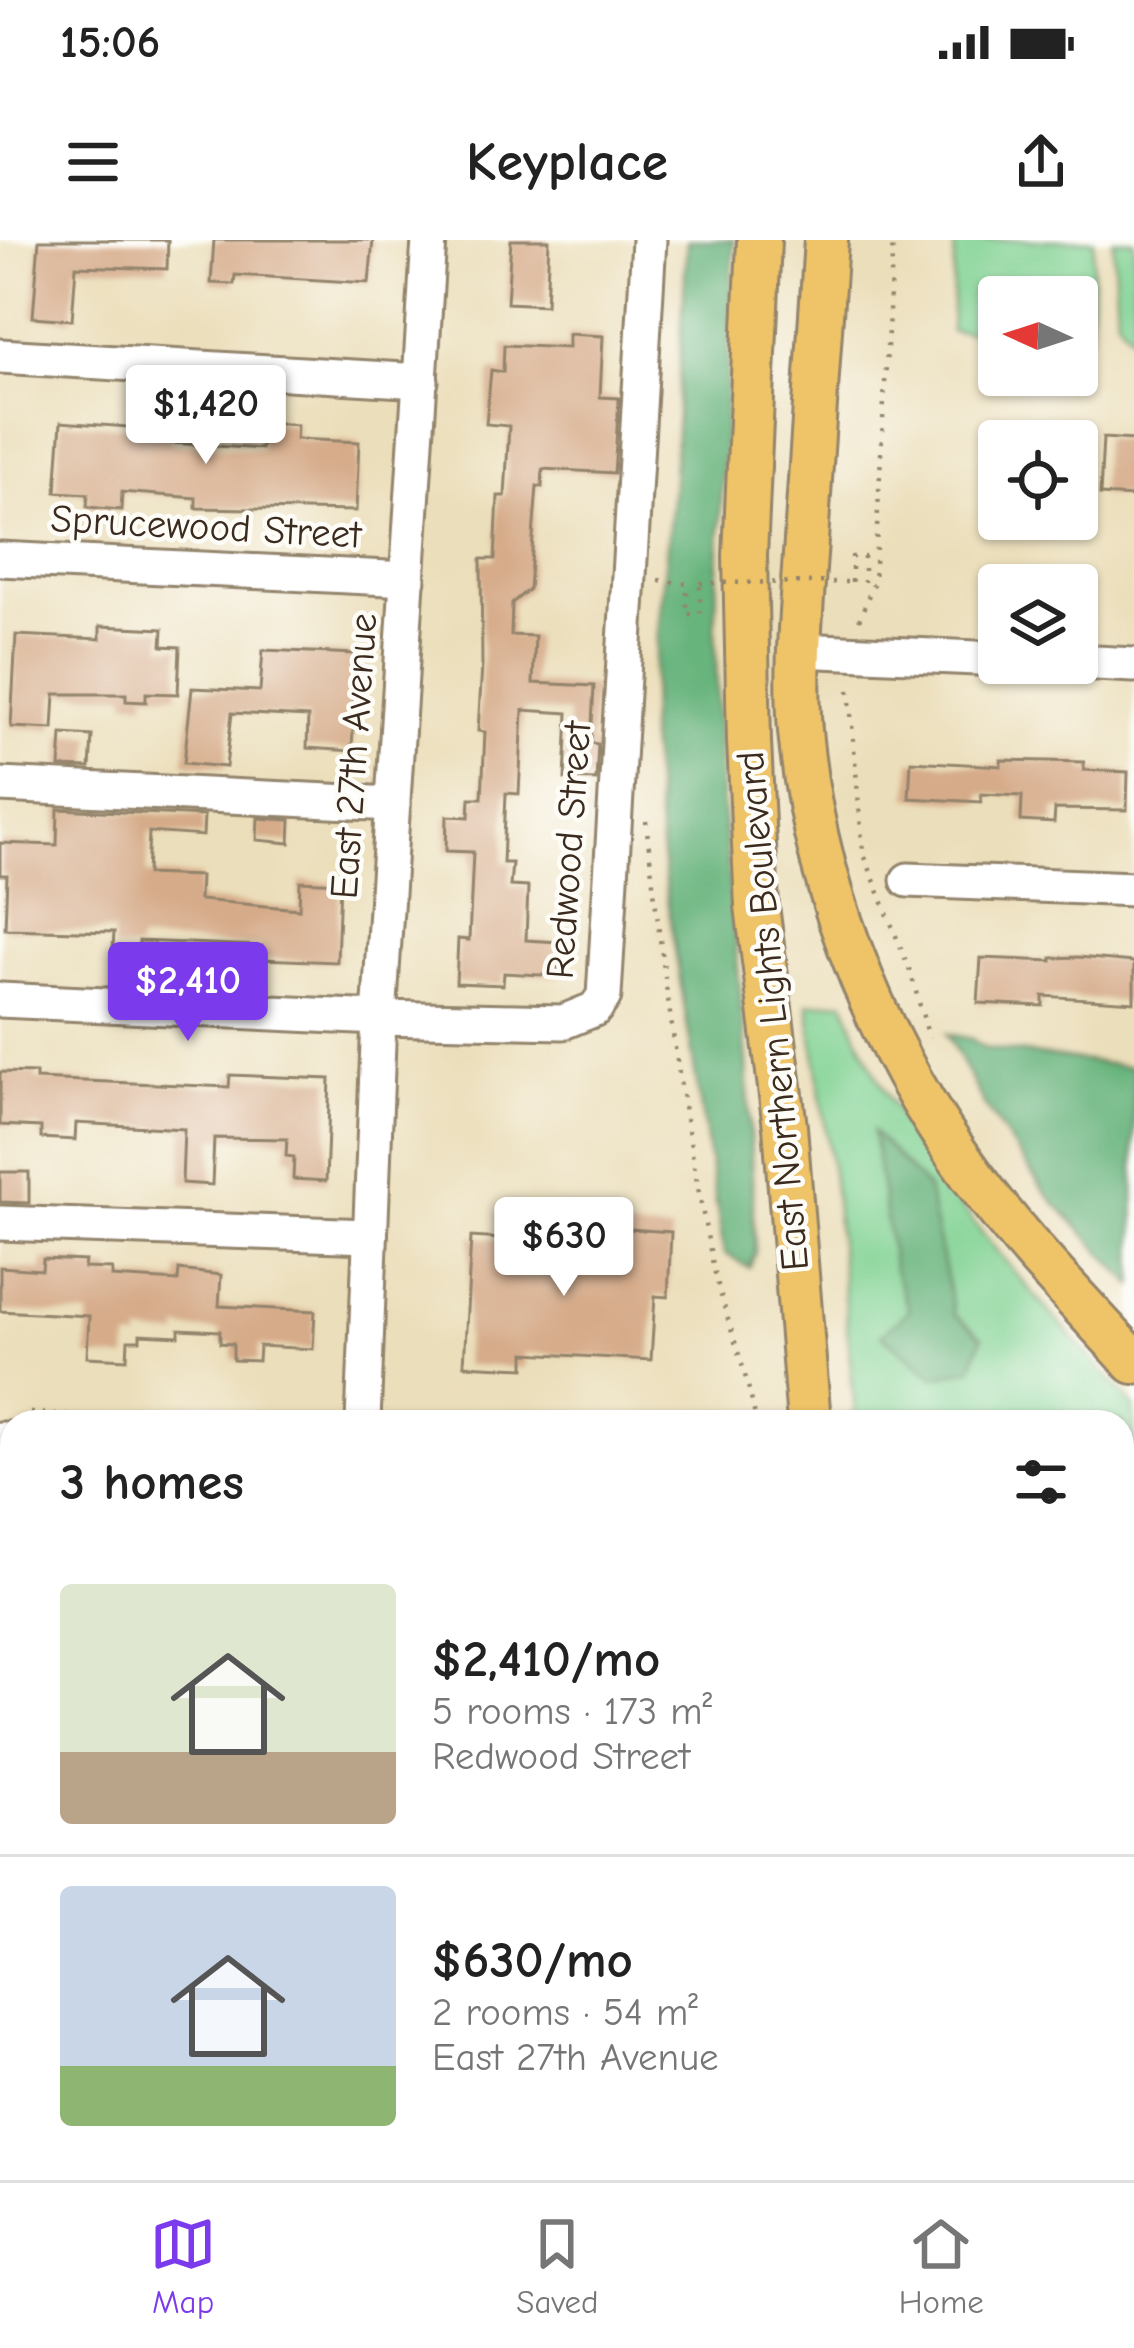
<!DOCTYPE html>
<html lang="en">
<head>
<meta charset="utf-8">
<style>
  body { margin:0; font-family:"Comic Neue",sans-serif; background:#f2f2f2; color:#222; height:100vh; display:flex; flex-direction:column; font-size:45px; white-space:nowrap }
  * { box-sizing:border-box; margin:0 }
  p { font-size:39px; color:#767676 }
  .icon { flex:none; width:66px; height:66px; fill:none; stroke:currentColor; stroke-width:2; stroke-linecap:round; stroke-linejoin:round }
  .map { position:relative; flex:1; overflow:hidden }
  .drawer { position:absolute; left:0px; top:1170px; width:1134px; height:771px; display:flex; flex-direction:column; background:#fff; border-radius:36px 36px 0 0; box-shadow:0 3px 9px #0004 }
  .drawer>* { flex:none }
  .needle { width:78px; rotate:273deg }
  .fabs { position:absolute; left:978px; top:36px; display:grid; gap:24px }
  .fabs a { display:grid; place-items:center; width:120px; height:120px; border-radius:12px; background:#fff; box-shadow:0 3px 9px #0004; font-size:60px }
  .price { position:absolute; translate:-50% -102px; padding:0 27px; border-radius:12px; background:#fff; color:#222; font-size:39px; line-height:78px; filter:drop-shadow(0 3px 6px #0008) }
  .price::after { content:''; position:absolute; left:50%; top:72px; width:36px; height:27px; margin-left:-18px; background:inherit; clip-path:polygon(0 0,100% 0,50% 100%) }
  .price.selected { background:#7c3aed; color:#fff }
  ul { padding:0; list-style:none }
  li { display:flex; align-items:center; gap:36px; height:300px; padding:0 60px }
  li+li { border-top:3px solid #e0e0e0 }
  li span { display:grid; place-items:center; flex:none; width:336px; height:240px; border-radius:12px; color:#555 }
  li>.icon { margin-inline-start:auto }
  span .icon { width:144px; height:144px; fill:#fffc; stroke-width:1 }
  li b { font-size:51px }
  h2 { display:flex; justify-content:space-between; align-items:center; height:144px; padding:0 60px; font-size:51px }
  .status { display:flex; justify-content:space-between; align-items:center; height:84px; padding:0 60px; background:#fff; direction:ltr }
  .status svg { height:33px; fill:currentColor }
  header { display:flex; justify-content:space-between; align-items:center; height:156px; padding:0 60px; background:#fff; font-size:54px; font-weight:700 }
  .dock { display:flex; justify-content:space-around; align-items:center; height:168px; border-top:3px solid #e0e0e0; background:#fff; font-size:33px; color:#767676 }
  .dock a { display:grid; justify-items:center; gap:6px }
  .dock .selected { color:#7c3aed }
  .map>svg:first-child { display:block }
  .green { fill:#80d293; stroke:#5e7e58; stroke-width:3 }
  .forest { fill:#68b47d; stroke:#526f4e; stroke-width:3 }
  .building { fill:#d6ab89 }
  .lines { fill:none; stroke-linecap:round; stroke-linejoin:round }
  .minor-casing { stroke:#93846c; stroke-width:39 }
  .major-casing { stroke:#93846c; stroke-width:48 }
  .path { stroke:#93846c; stroke-width:4.5; stroke-dasharray:3 9; stroke-linecap:butt }
  .minor { stroke:#fff; stroke-width:33 }
  .major { stroke:#efc469; stroke-width:42 }
  .path-bridge { stroke:#93846c; stroke-width:4.5; stroke-dasharray:3 9; stroke-linecap:butt }
  .labels { text-anchor:middle; dominant-baseline:central; stroke-width:9; stroke-linejoin:round; paint-order:stroke }
  .street-label { font-size:39px; fill:#3b2a1e; stroke:#fdfcf7 }
</style>
</head>
<body>
<div class="status"><b>15:06</b><svg viewBox="0 0 49 12"><path d="M0 12V9h3v3zM5 12V6h3v6zM10 12V3h3v9zM15 12V0h3v12zM26 1h20v11H26zM47 4h2v5h-2z"/></svg></div>
<header><svg class="icon" aria-label="menu" viewBox="0 0 24 24"><path d="M4 6h16M4 12h16M4 18h16"/></svg>Keyplace<svg class="icon" aria-label="share" viewBox="0 0 24 24"><path d="M12 15V3M7 8l5-5 5 5M5 13v7h14v-7"/></svg></header>
<div class="map">
<svg width="1134" height="1940" viewBox="0 0 1134 1940">
  <rect width="100%" height="100%" fill="#fdfcf7"/>
  <filter id="ink" filterUnits="userSpaceOnUse"><feTurbulence type="fractalNoise" baseFrequency=".00833" numOctaves="2"/><feDisplacementMap in="SourceGraphic" scale="24" xChannelSelector="R" yChannelSelector="G"/><feConvolveMatrix kernelMatrix="1 2 1 2 8 2 1 2 1" color-interpolation-filters="sRGB"/></filter>
  <filter id="wash" filterUnits="userSpaceOnUse"><feTurbulence type="fractalNoise" baseFrequency=".004" numOctaves="4" result="noise"/><feDisplacementMap in="SourceGraphic" scale="48" xChannelSelector="R" yChannelSelector="G"/><feGaussianBlur stdDeviation="2.7" result="paint"/><feColorMatrix in="noise" values="0 0 0 0 0 0 0 0 0 0 0 0 0 0 0 0 0 1.4 0 .05"/><feComposite in="paint" operator="in"/></filter>
  <g filter="url(#wash)">
    <rect width="100%" height="100%" fill="#ebdeba"/>
    <g class="green">
      <polygon points="955,0 1094,0 1090,97 1077,96 1077,57 999,57 999,93 951,91"/>
      <polygon points="1113,0 1134,0 1134,100 1117,79"/>
      <path d="M844,761C901,919 1024,1043 1134,1166V1222H1122V1182H856L833,940L808,764Z"/>
    </g>
    <g class="forest">
      <polygon points="687,0 734,0 715,388 720,544 747,822 755,1013 749,1028 724,1013 721,993 667,659 648,489 672,258"/>
      <polygon points="947,794 972,799 984,808 1134,827 1134,1046 1045,952 985,866"/>
      <polygon points="873,892 927,948 954,1075 982,1097 972,1128 935,1137 881,1095 909,1070 894,1030"/>
    </g>
    <g id="blocks">
      <g class="building">
        <polygon points="39,0 168,0 167,29 76,26 72,80 33,77"/>
        <polygon points="214,0 373,0 369,43 235,35 234,44 211,43"/>
        <polygon points="511,0 549,0 546,65 507,63"/>
        <polygon points="568,94 603,96 600,157 619,158 614,233 543,229 542,247 537,246 529,349 512,363 511,395 535,396 533,443 594,446 591,503 598,504 596,540 565,539 568,473 523,470 519,554 506,553 503,623 512,623 510,646 528,647 526,700 559,702 558,736 504,733 503,745 456,743 458,699 469,700 473,612 446,611 447,576 469,577 470,558 482,558 485,492 478,491 482,426 481,319 495,319 498,256 505,256 509,186 486,184 491,130 503,132 504,105 568,108"/>
        <polygon points="141,159 171,160 171,203 261,209 263,182 297,185 296,199 359,202 356,271 196,268 196,258 122,252 121,270 87,267 88,254 56,252 61,182 141,188"/>
        <polygon points="1103,198 1134,200 1134,257 1100,255"/>
        <polygon points="100,386 163,389 162,406 180,407 178,454 146,453 146,462 126,461 126,454 55,454 53,489 11,487 16,395 100,399"/>
        <polygon points="263,410 356,414 352,511 307,508 308,477 232,473 226,527 184,523 192,448 260,451"/>
        <polygon points="62,494 92,496 90,528 60,527"/>
        <polygon points="1001,520 1084,522 1084,530 1128,532 1127,570 1055,569 1054,583 1021,581 1022,556 981,554 981,562 909,558 911,521 1001,526"/>
        <polygon points="58,569 204,576 203,596 149,592 147,634 200,636 199,660 299,669 300,641 340,643 337,722 261,719 262,706 139,701 138,709 113,708 114,692 5,689 7,635 0,635 0,603 57,605"/>
        <polygon points="258,578 291,580 290,603 257,600"/>
        <polygon points="1078,717 1134,722 1134,762 1043,756 1043,766 978,763 981,718 1052,721 1052,718"/>
        <polygon points="0,832 36,833 36,839 229,847 230,835 330,839 326,941 293,939 294,917 286,916 287,899 214,898 212,945 182,943 184,889 76,883 75,900 41,898 41,887 0,885"/>
        <polygon points="0,932 29,932 29,963 0,962"/>
        <polygon points="629,989 671,992 668,1057 655,1056 651,1120 525,1113 525,1128 464,1125 471,997 628,1007"/>
        <polygon points="43,1019 85,1021 84,1028 112,1029 112,1037 128,1038 178,1041 179,1030 221,1035 219,1066 315,1071 313,1109 259,1106 258,1121 233,1120 233,1104 220,1103 220,1091 179,1089 179,1096 140,1094 140,1100 128,1100 127,1119 87,1117 89,1076 0,1071 0,1027 42,1030"/>
      </g>
    </g>
  </g>
  <g filter="url(#ink)">
    <use href="#blocks" fill-opacity="0" stroke="#93846c" stroke-width="3"/>
    <g class="lines">
      <g class="minor-casing">
        <g id="minor">
          <polyline points="0,116 421,141"/>
          <polyline points="0,319 408,339"/>
          <polyline points="799,410 999,419"/>
          <polyline points="1077,422 1134,425"/>
          <polyline points="0,545 393,564"/>
          <polyline points="908,640 1134,649"/>
          <polyline points="0,760 379,778 563,782 595,769 604,756 649,0"/>
          <polyline points="0,983 370,996"/>
          <polyline points="363,1182 379,778 429,0"/>
          <polyline points="0,1199 12,1199"/>
          <polyline points="1122,1349 1127,1257"/>
          <polyline points="0,1441 12,1441"/>
          <polyline points="1122,1661 1134,1662"/>
          <polyline points="191,1940 191,1929"/>
          <polyline points="550,1940 550,1929"/>
          <polyline points="849,1940 850,1929"/>
        </g>
      </g>
      <g class="major-casing">
        <g id="major">
          <polyline points="759,0 745,316 749,502 757,666 785,887 809,1182"/>
          <path d="M826,0C819,100 812,200 806,300C802,363 795,428 800,491C815,658 886,827 989,958C1034,1016 1085,1068 1134,1122"/>
          <polyline points="793,1940 794,1929"/>
        </g>
      </g>
      <g class="path">
        <polyline points="659,340 687,344 687,374 700,374 700,343"/>
        <polyline points="852,342 852,317 864,317 864,342"/>
        <polyline points="859,380 874,342 893,0"/>
        <polyline points="849,450 863,612 911,734 929,798"/>
        <path d="M646,581C662,726 682,871 711,1015C722,1071 746,1125 756,1182"/>
        <polyline points="30,1173 111,1176 132,1182"/>
        <polyline points="145,1182 171,1179 260,1182"/>
        <polyline points="737,1940 738,1929"/>
      </g>
      <use href="#minor" class="minor"/>
      <use href="#major" class="major"/>
      <polyline class="path-bridge" points="700,343 852,342"/>
    </g>
  </g>
  <g class="labels">
    <g class="street-label">
      <text transform="translate(206 287) rotate(3)">Sprucewood Street</text>
      <text transform="translate(354 516) rotate(-86)">East 27th Avenue</text>
      <text transform="translate(569 610) rotate(-86)">Redwood Street</text>
      <text transform="translate(773 771) rotate(-95)">East Northern Lights Boulevard</text>
    </g>
  </g>
</svg>
<div class="fabs">
<a><svg class="needle" viewBox="-14 -14 28 28"><path d="M0-13l5 13h-10z" fill="#e53935"/><path d="M0 13l5-13h-10z" fill="#767676"/></svg></a>
<a><svg class="icon" aria-label="locate" viewBox="0 0 24 24"><circle cx="12" cy="12" r="6"/><path d="M12 2v4M12 18v4M2 12h4M18 12h4"/></svg></a>
<a><svg class="icon" aria-label="layers" viewBox="0 0 24 24"><path d="M12 4l9 5-9 5-9-5zM3 14l9 5 9-5"/></svg></a>
</div>
<b class="price" style="left:206px;top:227px">$1,420</b>
<b class="price selected" style="left:188px;top:804px">$2,410</b>
<b class="price" style="left:564px;top:1059px">$630</b>
<section class="drawer">
<h2>3 homes<svg class="icon" aria-label="filters" viewBox="0 0 24 24"><path d="M4 7h16M4 17h16"/><circle cx="9" cy="7" r="2"/><circle cx="15" cy="17" r="2"/></svg></h2>
<ul>
<li><span style="background:linear-gradient(#dfe7d0 70%,#b9a48a 0)"><svg class="icon" aria-label="home" viewBox="0 0 24 24"><path d="M3 11l9-7 9 7M6 9v11h12V9"/></svg></span><div><b>$2,410/mo</b><p>5 rooms · 173 m²</p><p>Redwood Street</p></div></li>
<li><span style="background:linear-gradient(#c9d6e8 75%,#8fb573 0)"><svg class="icon" aria-label="home" viewBox="0 0 24 24"><path d="M3 11l9-7 9 7M6 9v11h12V9"/></svg></span><div><b>$630/mo</b><p>2 rooms · 54 m²</p><p>East 27th Avenue</p></div></li>
</ul>
</section>
</div>
<nav class="dock">
<a class="selected"><svg class="icon" aria-label="map" viewBox="0 0 24 24"><path d="M3 6l6-2 6 2 6-2v14l-6 2-6-2-6 2zM9 4v14M15 6v14"/></svg>Map</a>
<a><svg class="icon" aria-label="saved" viewBox="0 0 24 24"><path d="M7 4h10v16l-5-4-5 4z"/></svg>Saved</a>
<a><svg class="icon" aria-label="home" viewBox="0 0 24 24"><path d="M3 11l9-7 9 7M6 9v11h12V9"/></svg>Home</a>
</nav>
</body>
</html>
